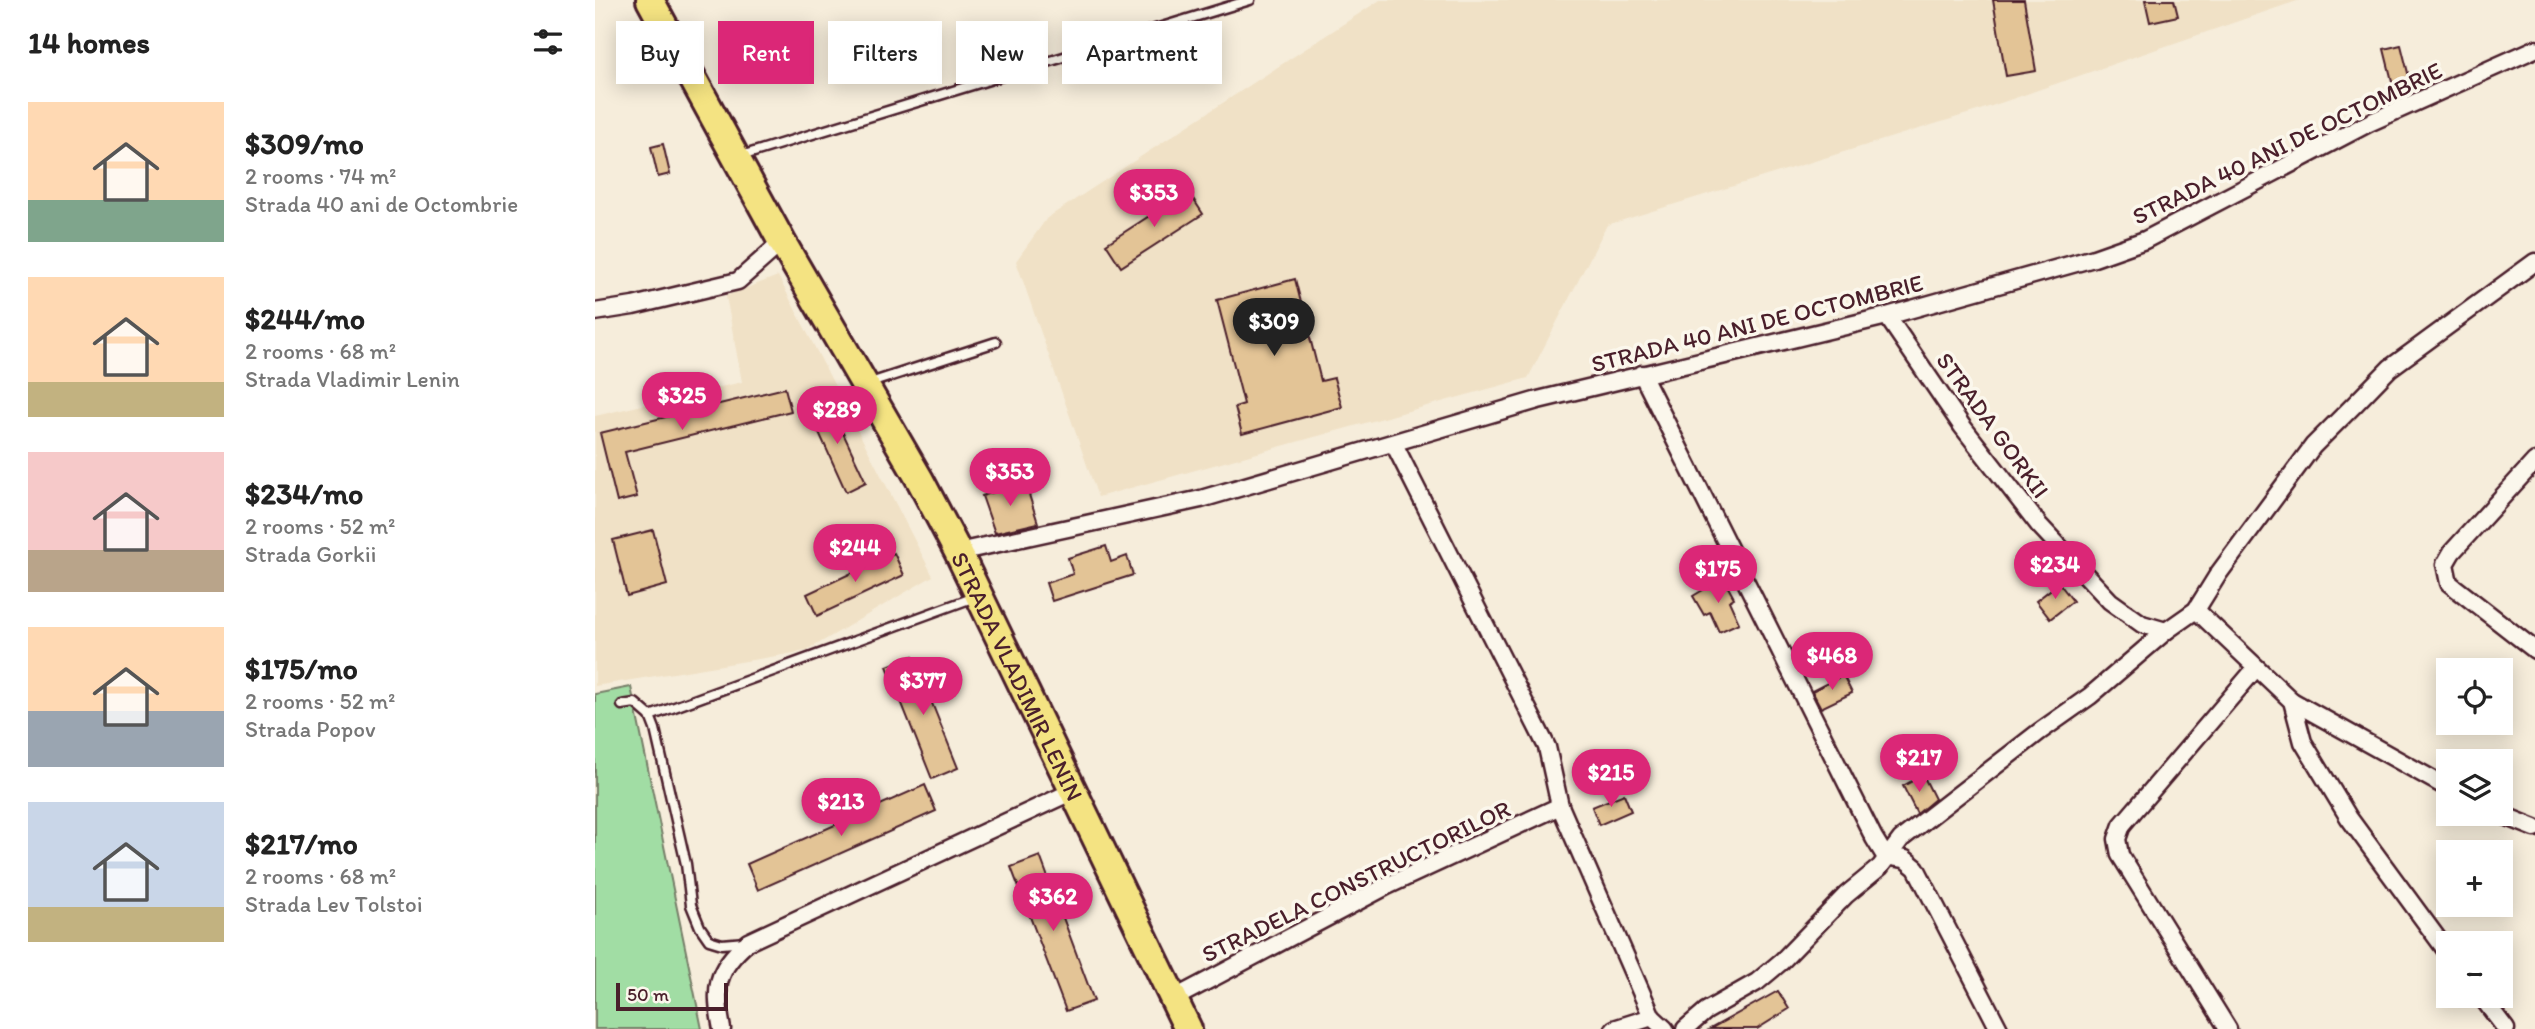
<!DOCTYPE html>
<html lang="en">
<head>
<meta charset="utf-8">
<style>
  body { margin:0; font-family:Itim,sans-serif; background:#f2f2f2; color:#222; height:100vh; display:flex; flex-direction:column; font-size:26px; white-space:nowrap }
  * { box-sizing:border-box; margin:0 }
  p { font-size:23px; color:#767676 }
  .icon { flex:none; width:38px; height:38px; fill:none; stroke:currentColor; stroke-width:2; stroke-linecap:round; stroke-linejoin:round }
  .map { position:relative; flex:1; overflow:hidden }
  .sheet { display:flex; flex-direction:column; background:#fff; width:595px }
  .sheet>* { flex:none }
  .hud { position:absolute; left:21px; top:21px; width:665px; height:63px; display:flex; gap:14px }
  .controls { position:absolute; left:1841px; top:658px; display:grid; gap:14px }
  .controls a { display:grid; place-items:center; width:77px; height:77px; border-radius:0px; background:#fff; box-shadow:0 4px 18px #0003; font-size:35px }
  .scale { position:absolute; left:21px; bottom:18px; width:112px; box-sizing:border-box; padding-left:7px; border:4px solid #4a1f2b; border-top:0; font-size:19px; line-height:24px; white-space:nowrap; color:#4a1f2b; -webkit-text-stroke:5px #fbf7ec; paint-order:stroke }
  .price { position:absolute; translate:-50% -60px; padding:0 16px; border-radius:24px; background:#db2777; color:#fff; font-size:23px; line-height:46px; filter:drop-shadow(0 2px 4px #0008) }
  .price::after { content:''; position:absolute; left:50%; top:42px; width:21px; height:16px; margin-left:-10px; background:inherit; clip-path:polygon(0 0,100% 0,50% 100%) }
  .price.current { background:#222; color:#fff }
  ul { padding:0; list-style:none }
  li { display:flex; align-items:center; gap:21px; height:175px; padding:0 28px }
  li span { display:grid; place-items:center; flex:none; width:196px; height:140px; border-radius:0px; color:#555 }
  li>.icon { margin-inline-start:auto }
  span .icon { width:84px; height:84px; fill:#fffc; stroke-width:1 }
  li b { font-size:30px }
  h2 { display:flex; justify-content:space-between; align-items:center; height:84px; padding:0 28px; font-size:30px }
  .tag { padding:0 24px; border-radius:0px; background:#fff; box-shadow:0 4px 18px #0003; font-size:24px; line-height:63px }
  .tag.current { background:#db2777; color:#fff }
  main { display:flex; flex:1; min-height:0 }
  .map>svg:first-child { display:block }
  .built { fill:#f0e1c6 }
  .green { fill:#a1dda4; stroke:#767e68; stroke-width:2 }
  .building { fill:#e3c496; stroke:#4a1f2b; stroke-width:2 }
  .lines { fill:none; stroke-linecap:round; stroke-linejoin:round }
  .service-casing { stroke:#4a1f2b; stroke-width:13 }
  .minor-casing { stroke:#4a1f2b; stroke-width:21 }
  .primary-casing { stroke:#4a1f2b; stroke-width:32 }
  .service { stroke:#fbf7ec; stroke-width:8 }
  .minor { stroke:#fbf7ec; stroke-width:16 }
  .primary { stroke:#f4e382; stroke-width:26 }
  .labels { text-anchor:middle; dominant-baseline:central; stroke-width:7; stroke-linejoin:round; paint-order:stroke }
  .street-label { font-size:24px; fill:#4a1f2b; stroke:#fbf7ec }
</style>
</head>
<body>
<main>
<section class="sheet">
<h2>14 homes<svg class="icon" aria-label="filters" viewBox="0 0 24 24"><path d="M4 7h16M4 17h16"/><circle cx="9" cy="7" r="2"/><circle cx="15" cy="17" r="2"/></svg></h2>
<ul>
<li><span style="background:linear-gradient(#ffd9b3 70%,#7fa58c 0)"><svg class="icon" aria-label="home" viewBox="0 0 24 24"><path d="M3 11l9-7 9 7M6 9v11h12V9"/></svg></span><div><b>$309/mo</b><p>2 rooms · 74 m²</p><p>Strada 40 ani de Octombrie</p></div></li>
<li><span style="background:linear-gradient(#ffd9b3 75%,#c2b280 0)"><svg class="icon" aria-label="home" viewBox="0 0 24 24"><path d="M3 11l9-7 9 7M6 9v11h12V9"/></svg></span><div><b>$244/mo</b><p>2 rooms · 68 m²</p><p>Strada Vladimir Lenin</p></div></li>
<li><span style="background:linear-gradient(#f6c9c9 70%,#b9a48a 0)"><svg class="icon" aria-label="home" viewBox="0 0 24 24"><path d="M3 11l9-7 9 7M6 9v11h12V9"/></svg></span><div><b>$234/mo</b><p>2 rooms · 52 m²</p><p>Strada Gorkii</p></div></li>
<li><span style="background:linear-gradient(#ffd9b3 60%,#9aa5b1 0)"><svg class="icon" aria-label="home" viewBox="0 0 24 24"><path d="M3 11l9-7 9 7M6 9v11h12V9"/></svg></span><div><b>$175/mo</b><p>2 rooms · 52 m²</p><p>Strada Popov</p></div></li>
<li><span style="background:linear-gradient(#c9d6e8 75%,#c2b280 0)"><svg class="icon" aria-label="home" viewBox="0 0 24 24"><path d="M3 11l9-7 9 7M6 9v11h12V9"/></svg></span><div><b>$217/mo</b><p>2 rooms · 68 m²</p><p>Strada Lev Tolstoi</p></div></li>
</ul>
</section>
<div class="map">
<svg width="1940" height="1029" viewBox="0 0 1940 1029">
  <rect width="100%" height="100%" fill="#f6eddb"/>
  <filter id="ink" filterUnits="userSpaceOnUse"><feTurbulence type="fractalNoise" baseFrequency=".0143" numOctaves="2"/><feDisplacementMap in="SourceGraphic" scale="14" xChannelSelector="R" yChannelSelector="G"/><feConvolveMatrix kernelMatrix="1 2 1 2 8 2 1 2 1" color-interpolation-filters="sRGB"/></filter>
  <g filter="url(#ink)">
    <g class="built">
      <polygon points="785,0 1705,0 1382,111 1012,225 933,378 503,497 421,261 452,218"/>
      <polygon points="183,276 338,576 211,651 0,686 0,416 147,382 131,296"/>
    </g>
    <polygon class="green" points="36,687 107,1029 0,1029 0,694"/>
    <g class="building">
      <polygon points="1398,0 1429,0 1441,71 1411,76"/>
      <polygon points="1550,0 1579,0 1583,16 1555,22"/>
      <polygon points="1806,45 1816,85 1799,89 1789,49"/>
      <polygon points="68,144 75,174 63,177 56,147"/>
      <polygon points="593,191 608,214 526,267 511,244"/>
      <polygon points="700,279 726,381 739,378 747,407 647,434 640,407 649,404 622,300"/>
      <polygon points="190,388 196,411 30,452 42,497 22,502 5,433"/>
      <polygon points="232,399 271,482 251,492 213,408"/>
      <polygon points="430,482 443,523 400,533 387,496"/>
      <polygon points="58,530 72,585 32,596 18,540"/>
      <polygon points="511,546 516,562 532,556 538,575 457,601 451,583 478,574 473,558"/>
      <polygon points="299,553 309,575 222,616 212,594"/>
      <polygon points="1128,578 1139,598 1134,601 1144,623 1124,632 1115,612 1109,615 1098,596"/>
      <polygon points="1464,583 1478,601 1455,619 1441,601"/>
      <polygon points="318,656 363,768 337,779 292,666"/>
      <polygon points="1248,675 1257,693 1226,708 1217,691"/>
      <polygon points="1328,775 1340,799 1322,814 1308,786"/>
      <polygon points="330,785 341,811 163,890 152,864"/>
      <polygon points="1029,794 1036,811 1004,825 997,807"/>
      <polygon points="445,856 499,1001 471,1011 416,867"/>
      <polygon points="1183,991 1194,1009 1162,1029 1115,1029"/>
    </g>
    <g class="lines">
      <g class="service-casing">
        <g id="service">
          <polyline points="146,156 655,0"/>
          <polyline points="272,384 401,342"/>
          <polyline points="27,705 40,703 55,716 60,729 91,864 96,905 105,927 114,940 127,944 150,942"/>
          <polyline points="55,716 380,597"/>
        </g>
      </g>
      <g class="minor-casing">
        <g id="minor">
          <polyline points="0,312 38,306 143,281 187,242"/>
          <polyline points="1292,316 1367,426 1444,525 1515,601 1547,624 1571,631"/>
          <polyline points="1047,374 1279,838 1290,856 1310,859 1321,868 1404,1029"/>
          <polyline points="799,444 952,747 965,806 1057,1017 1070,1029"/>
          <polyline points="1940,461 1857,552 1850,564 1854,583 1940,650"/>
          <polyline points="363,552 606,499 943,400 1292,316 1499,258 1550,240 1774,123 1940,49"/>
          <polyline points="1601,610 1697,701 1708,742 1754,818 1853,953"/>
          <polyline points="1697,701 1853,788"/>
          <polyline points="1905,814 1940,828"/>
          <polyline points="1886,996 1911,1029"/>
          <polyline points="578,999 792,886 965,806"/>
          <path d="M127,1029C119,988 120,970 153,942L476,792"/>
          <polyline points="1019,1029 1057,1017"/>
          <polyline points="1090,1029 1111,1011 1162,982 1187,961 1251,895 1285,867 1306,839 1444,732 1495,696 1571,631 1601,610 1624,573 1718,446 1761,403 1795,368 1940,262"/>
          <polyline points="1633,1029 1525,855 1522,839 1527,825 1661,668"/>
        </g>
      </g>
      <g class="primary-casing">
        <g id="primary">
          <path id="s1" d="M55,0L187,242L325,480L363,552L593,1029"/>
        </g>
      </g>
      <use href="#service" class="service"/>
      <use href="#minor" class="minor"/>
      <use href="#primary" class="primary"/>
    </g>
  </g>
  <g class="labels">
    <g class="street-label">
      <text transform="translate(1692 143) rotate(-26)">STRADA 40 ANI DE OCTOMBRIE</text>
      <text transform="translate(1162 323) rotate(-14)">STRADA 40 ANI DE OCTOMBRIE</text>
      <text transform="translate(1398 425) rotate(54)">STRADA GORKII</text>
      <text stroke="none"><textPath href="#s1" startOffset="770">STRADA VLADIMIR LENIN</textPath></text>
      <text transform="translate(761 881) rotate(-26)">STRADELA CONSTRUCTORILOR</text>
    </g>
  </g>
</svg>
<div class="controls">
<a><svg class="icon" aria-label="locate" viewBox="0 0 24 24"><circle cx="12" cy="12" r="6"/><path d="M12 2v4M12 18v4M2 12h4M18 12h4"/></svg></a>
<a><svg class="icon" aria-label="layers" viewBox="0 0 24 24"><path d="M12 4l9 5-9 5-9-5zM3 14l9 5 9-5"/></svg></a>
<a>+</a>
<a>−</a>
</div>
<div class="scale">50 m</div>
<b class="price" style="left:559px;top:229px">$353</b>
<b class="price current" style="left:679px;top:358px">$309</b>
<b class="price" style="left:87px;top:432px">$325</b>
<b class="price" style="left:242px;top:446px">$289</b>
<b class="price" style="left:415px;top:508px">$353</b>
<b class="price" style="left:260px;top:584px">$244</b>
<b class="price" style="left:1460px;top:601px">$234</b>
<b class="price" style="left:1123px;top:605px">$175</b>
<b class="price" style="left:1237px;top:692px">$468</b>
<b class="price" style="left:328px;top:717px">$377</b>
<b class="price" style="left:1324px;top:794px">$217</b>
<b class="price" style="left:1016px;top:809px">$215</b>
<b class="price" style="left:246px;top:838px">$213</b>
<b class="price" style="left:458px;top:933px">$362</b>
<div class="hud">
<a class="tag">Buy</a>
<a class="tag current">Rent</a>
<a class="tag">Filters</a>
<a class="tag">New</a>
<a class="tag">Apartment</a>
</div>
</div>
</main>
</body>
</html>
